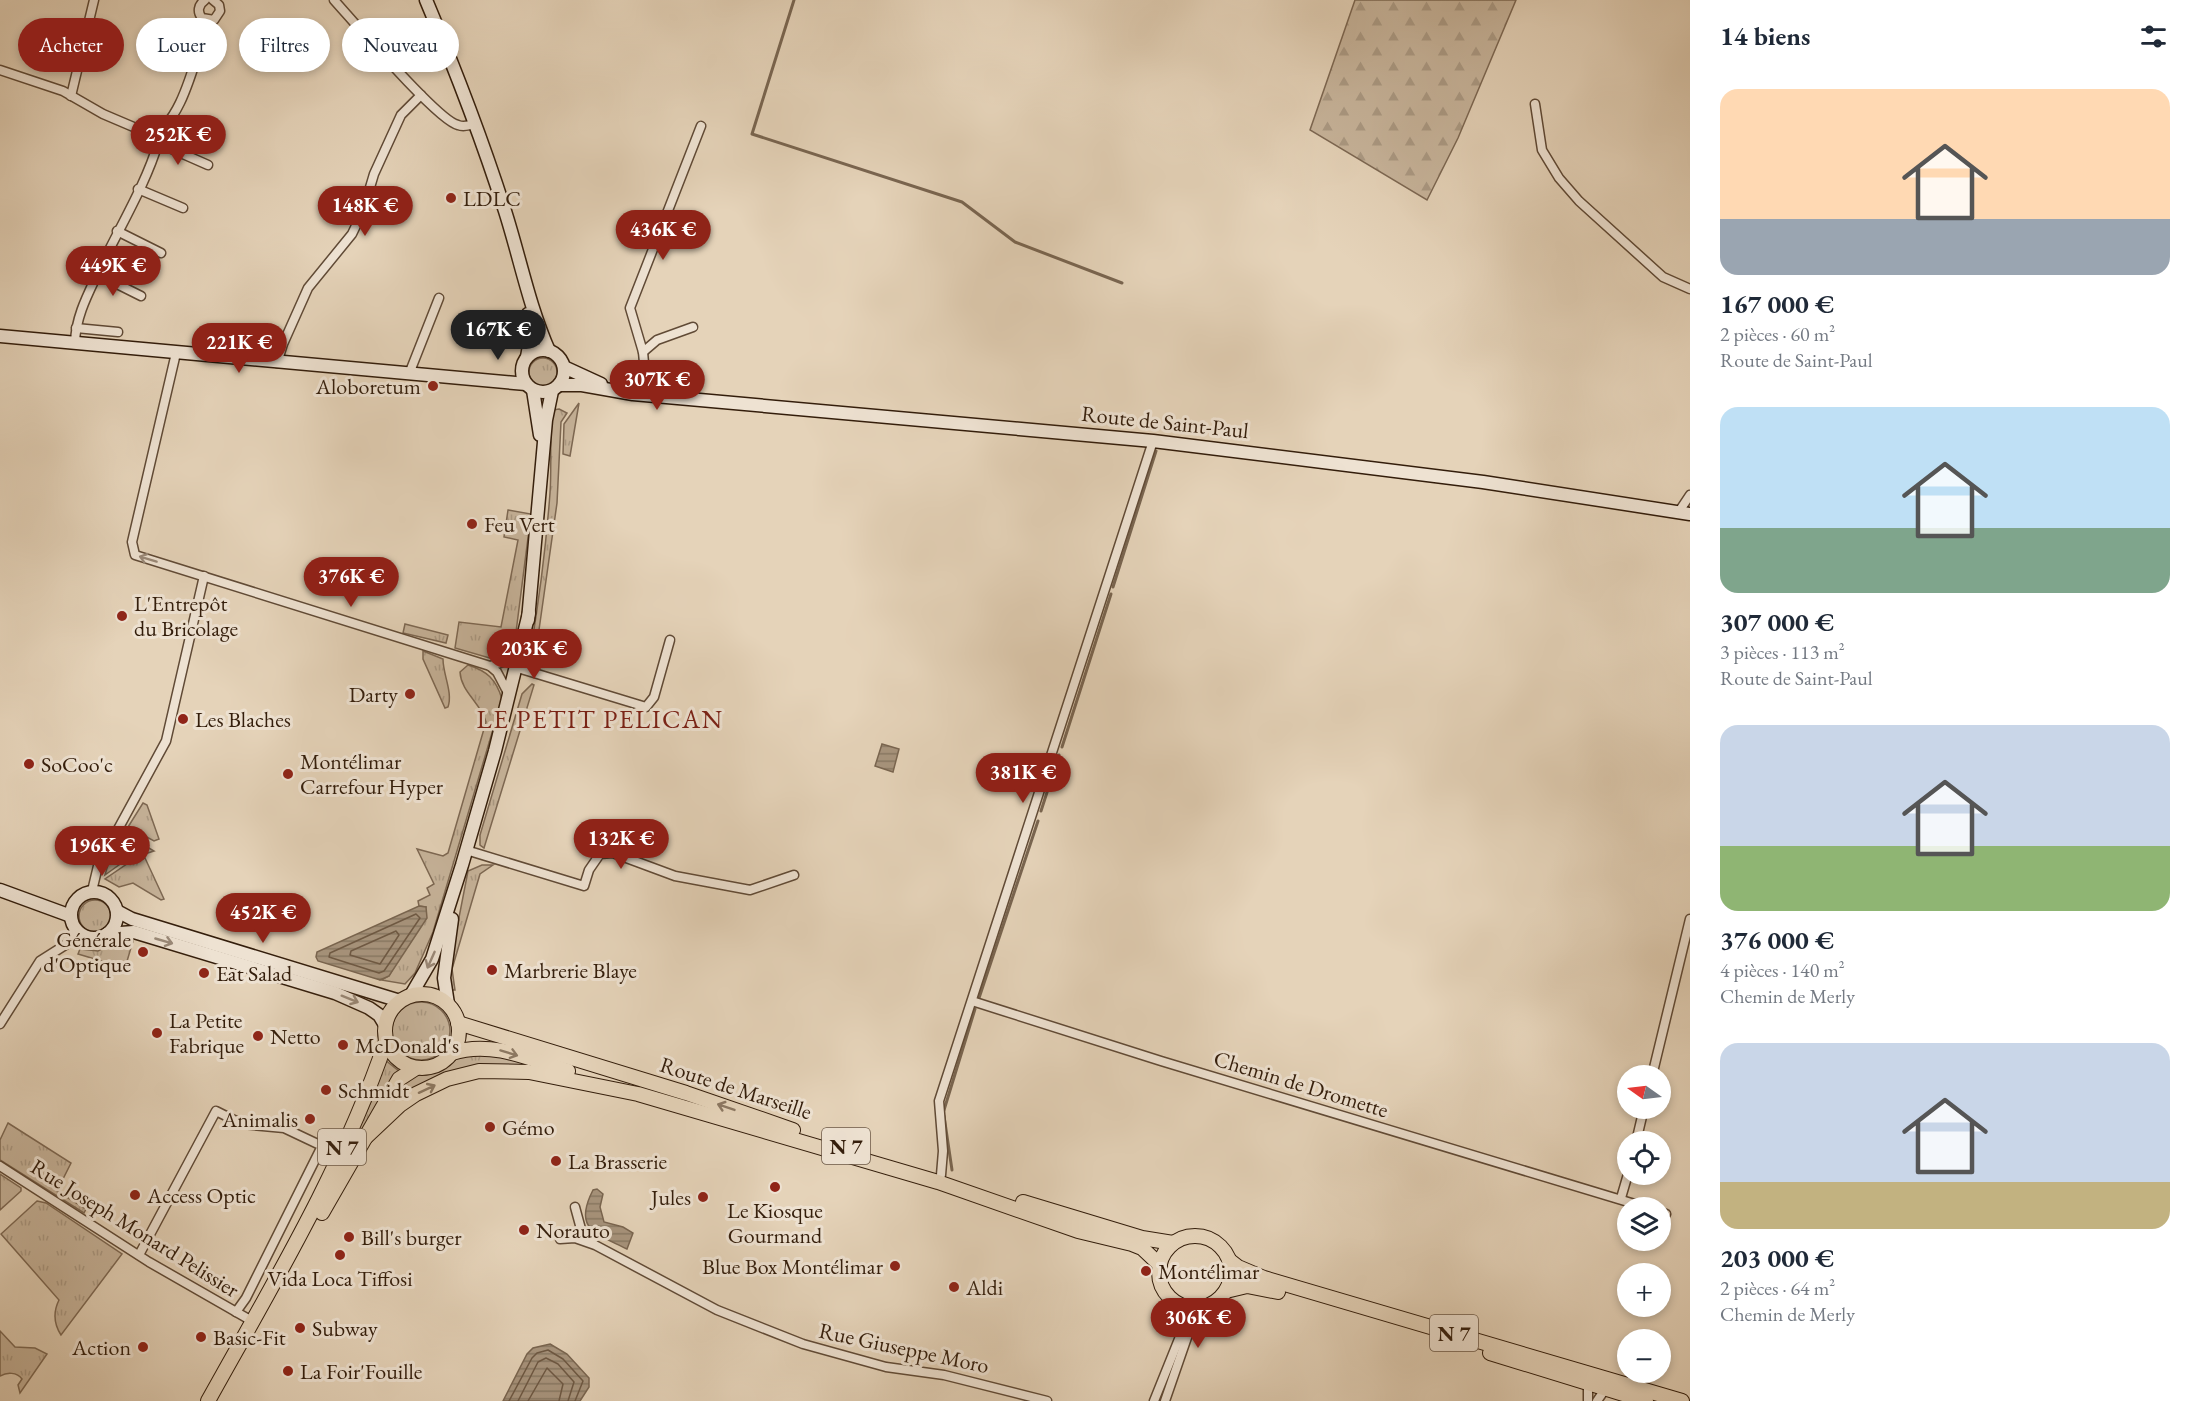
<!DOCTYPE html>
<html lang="fr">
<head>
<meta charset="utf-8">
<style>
  body { margin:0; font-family:"EB Garamond",serif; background:#f6f6f7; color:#1f2937; height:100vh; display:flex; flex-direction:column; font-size:22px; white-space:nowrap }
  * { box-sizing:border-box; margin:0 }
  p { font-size:20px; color:#747a83 }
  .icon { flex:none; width:33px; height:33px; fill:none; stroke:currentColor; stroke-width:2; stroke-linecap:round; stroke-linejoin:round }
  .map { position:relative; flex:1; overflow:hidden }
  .sheet { display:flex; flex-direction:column; background:#fff; width:510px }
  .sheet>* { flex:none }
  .hud { position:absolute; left:18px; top:18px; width:570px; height:54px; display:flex; gap:12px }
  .needle { width:39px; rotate:284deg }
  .buttons { position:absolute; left:1617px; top:1065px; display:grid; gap:12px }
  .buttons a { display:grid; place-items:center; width:54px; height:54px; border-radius:50%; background:#fff; box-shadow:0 3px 9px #0003; font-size:30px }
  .price { position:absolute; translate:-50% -51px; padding:0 14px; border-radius:21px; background:#8f2418; color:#fff; font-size:20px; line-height:39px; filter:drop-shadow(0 2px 3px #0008) }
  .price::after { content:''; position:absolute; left:50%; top:36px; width:18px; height:14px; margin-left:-9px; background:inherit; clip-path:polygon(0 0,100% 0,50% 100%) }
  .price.current { background:#222; color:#fff }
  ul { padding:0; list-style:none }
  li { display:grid; align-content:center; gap:12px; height:318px; padding:0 30px }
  li span { display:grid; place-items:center; height:186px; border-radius:18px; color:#555 }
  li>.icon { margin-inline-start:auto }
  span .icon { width:108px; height:108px; fill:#fffc; stroke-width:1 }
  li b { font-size:26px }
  h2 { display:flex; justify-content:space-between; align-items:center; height:72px; padding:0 30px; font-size:26px }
  .pill { padding:0 21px; border-radius:27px; background:#fff; box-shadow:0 3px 9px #0003; font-size:21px; line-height:54px }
  .pill.current { background:#8f2418; color:#fff }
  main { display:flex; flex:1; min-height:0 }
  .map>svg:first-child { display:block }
  .grass { fill:url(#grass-tufts); stroke:#7d6853; stroke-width:1.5 }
  .forest { fill:url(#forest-firs); stroke:#7d6853; stroke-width:1.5 }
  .water { fill:url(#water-rules); stroke:#796550; stroke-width:1.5 }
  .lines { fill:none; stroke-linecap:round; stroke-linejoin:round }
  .shore { stroke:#6e5944; stroke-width:1.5 }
  .stream { stroke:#796550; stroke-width:3 }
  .street-casing { stroke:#604a36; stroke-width:11 }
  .secondary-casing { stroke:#331d0b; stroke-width:15 }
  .primary-casing { stroke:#331d0b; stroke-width:16 }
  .street { stroke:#eee2d2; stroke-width:8 }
  .secondary { stroke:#eee2d2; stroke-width:12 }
  .primary { stroke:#e5d3b9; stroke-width:14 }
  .oneway { stroke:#9a8978 }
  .oneway2 { stroke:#8c7862 }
  .poi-dot { fill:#8f2418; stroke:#eee2d2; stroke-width:2 }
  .labels { text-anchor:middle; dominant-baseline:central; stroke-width:6; stroke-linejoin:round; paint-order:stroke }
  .shield { fill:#eee2d2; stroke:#6b5847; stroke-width:1.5 }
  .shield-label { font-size:21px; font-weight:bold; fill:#331d0b }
  .poi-label { font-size:22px; fill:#331d0b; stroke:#eee2d2; text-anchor:start }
  .street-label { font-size:22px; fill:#331d0b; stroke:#eee2d2 }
  .quarter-label { font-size:26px; letter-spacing:1.5px; fill:#7a1f14; stroke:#eee2d2 }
</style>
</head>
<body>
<main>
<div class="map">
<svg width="1690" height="1401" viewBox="0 0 1690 1401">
  <defs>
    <pattern id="grass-tufts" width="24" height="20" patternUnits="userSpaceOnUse" patternTransform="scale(1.5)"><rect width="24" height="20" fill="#c7b49b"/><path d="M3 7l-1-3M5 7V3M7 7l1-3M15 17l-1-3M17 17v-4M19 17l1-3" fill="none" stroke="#ab9a84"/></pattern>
    <pattern id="forest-firs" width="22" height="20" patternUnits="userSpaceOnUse" patternTransform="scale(1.5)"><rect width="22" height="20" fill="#c7b49b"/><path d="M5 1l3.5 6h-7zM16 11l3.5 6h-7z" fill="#ab9a84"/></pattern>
    <pattern id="water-rules" width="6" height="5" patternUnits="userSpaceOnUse" patternTransform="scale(1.5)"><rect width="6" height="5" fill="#a8957e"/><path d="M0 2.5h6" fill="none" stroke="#897965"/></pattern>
  </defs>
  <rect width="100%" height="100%" fill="#e5d3b9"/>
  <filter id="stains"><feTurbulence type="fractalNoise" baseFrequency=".00333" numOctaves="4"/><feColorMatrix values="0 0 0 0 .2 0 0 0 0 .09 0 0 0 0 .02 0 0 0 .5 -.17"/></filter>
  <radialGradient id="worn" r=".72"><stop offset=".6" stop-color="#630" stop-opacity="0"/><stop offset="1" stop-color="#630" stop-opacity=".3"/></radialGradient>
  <g class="grass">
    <circle cx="543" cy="372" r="14"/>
    <polygon points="579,403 570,456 563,454 564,424"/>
    <path d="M559,409L567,413L561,422L557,503L535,658L539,666L536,667L531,663L530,654C539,601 546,547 550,493C552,465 549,437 553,410Z"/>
    <path d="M508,510L531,514L516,632C511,643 506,656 493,659L455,648L459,622L501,627L518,540L504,537Z"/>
    <polygon points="405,624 448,635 446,643 403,633"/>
    <path d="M423,651L443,659C443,675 453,692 448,707L445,708L423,659Z"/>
    <path d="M468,665C487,671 496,679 502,699L433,932L415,973L405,984L381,980L389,976L426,907L419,906L418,901L430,895L427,888L434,884L417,849L443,856L448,853L486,722C481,703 461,692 460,672Z"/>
    <polygon points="532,684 534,685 484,848 480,845 480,835 522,694"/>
    <polygon points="143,803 147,805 159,839 154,841 128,827"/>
    <polygon points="124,833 154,851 126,860 105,875 110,858"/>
    <polygon points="145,858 164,899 161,900 133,883 119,887 105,879 127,864"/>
    <polygon points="482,865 493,865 480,874 452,969 455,990 452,990 449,969 468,871"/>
    <circle cx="95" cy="916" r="16"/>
    <polygon points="120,940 133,941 125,968 78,954 80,949 98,951"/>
    <circle cx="421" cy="1031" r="29"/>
    <polygon points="489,1052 566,1074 479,1067 379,1116 392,1094 411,1075 440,1069 461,1055"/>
    <polygon points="384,1059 400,1072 354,1149 351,1146 374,1095 376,1080"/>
    <polygon points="8,1123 71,1163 57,1191 86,1209 84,1213 0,1160 0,1140"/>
    <polygon points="0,1174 21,1188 21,1191 0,1210"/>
    <path d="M37,1201L46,1203L122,1254L61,1335C54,1324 53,1312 59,1300L1,1234Z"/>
    <path d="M0,1331L15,1347L35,1348L47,1354L20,1393L18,1385L22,1379C17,1372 7,1372 0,1376Z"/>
  </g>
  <polygon class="forest" points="1355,0 1516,0 1458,138 1427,200 1310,130"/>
  <g class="water">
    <polygon points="882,744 899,749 893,772 875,766"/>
    <polygon points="419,906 426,907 427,918 389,976 380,980 318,961 316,957 317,952"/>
    <path d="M597,1189L603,1194L600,1207L604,1222L623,1227L633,1233L627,1249C595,1233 573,1229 593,1190Z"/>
    <polygon points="550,1344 567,1354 589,1378 589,1387 580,1401 503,1401 527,1354 533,1348"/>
  </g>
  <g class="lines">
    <g class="shore">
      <polygon points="416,914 420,918 384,971 379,973 329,957 330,953"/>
      <polygon points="396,931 399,935 380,964 350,955 351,951"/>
      <polyline points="509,1401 532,1358 537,1353 548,1350 563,1359 583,1381 575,1401"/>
      <polyline points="518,1401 538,1362 546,1358 558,1364 574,1382 568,1401"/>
      <polyline points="528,1401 547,1368 563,1384 559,1401"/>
    </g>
    <g class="stream">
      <polyline points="794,0 752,134 962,202 1015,242 1122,283"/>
      <polyline points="1113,587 1156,451"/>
      <polyline points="1062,747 1111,594"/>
      <polyline points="1041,811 1059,755"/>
      <polyline points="979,998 1038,821"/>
      <polyline points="944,1110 975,1009"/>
      <polyline points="944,1116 952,1170"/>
    </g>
    <g class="street-casing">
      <g id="street">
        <path d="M205,0C198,5 197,12 202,18L214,20L220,11L219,5L213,0"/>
        <path d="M334,0C353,21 438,121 458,125C463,127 471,125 476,123"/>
        <path d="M0,70L63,91L103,114L150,134L158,143C146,185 115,235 96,277C86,298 76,318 75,342"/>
        <polyline points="71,96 94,0"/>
        <polyline points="1535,104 1542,150 1559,178 1579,201 1663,277 1690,289"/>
        <path d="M150,134C183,128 197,48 209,20"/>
        <polyline points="158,143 208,165"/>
        <polyline points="138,189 183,208"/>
        <polyline points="117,231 161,253"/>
        <polyline points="97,274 141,296"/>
        <polyline points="76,328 118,332"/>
        <polyline points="643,352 657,340 693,327"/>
        <polyline points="176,353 132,542 135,555 490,666 497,672 508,693"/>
        <polyline points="277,363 283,344 308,288 352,234 363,211 374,174 401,115 421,95"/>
        <polyline points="409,374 439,298"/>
        <polyline points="647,395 643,352 630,308 701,126"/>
        <polyline points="1678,513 1690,495"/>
        <polyline points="490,666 504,662 518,653"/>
        <polyline points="521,669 646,707 654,697 670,640"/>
        <polyline points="466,850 584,886 589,870 600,854 613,853 675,876 750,890 794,875"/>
        <polyline points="92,891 98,866 166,741 204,576"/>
        <polyline points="972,1001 1161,1061 1648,1208"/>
        <polyline points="0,1024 40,961 81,935"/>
        <polyline points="1652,1076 1690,919"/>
        <polyline points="1636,1142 1644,1108"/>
        <polyline points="0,1166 149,1262 252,1321"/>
        <polyline points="941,1175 943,1151 939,1101 1153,441"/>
        <polyline points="1621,1198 1628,1174"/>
        <polyline points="575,1207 581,1229 593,1243"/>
        <polyline points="1660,1212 1666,1214"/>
        <polyline points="560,1239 575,1238 595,1245 717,1310 803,1344 886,1367 944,1375 1047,1401"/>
        <polyline points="139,1255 216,1111 242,1124 284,1128 322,1146 246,1298 236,1312"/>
        <polyline points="1154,1401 1181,1334 1181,1305"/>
        <polyline points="1165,1401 1191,1326 1202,1307"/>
        <polyline points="1588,1401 1588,1383"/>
        <polyline points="1597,1401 1606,1388"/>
      </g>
    </g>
    <g class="secondary-casing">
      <g id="secondary">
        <path d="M426,0C455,69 482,139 505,211C520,258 529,306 549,351"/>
        <polyline points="0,336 526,384"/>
        <circle cx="543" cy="371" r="21"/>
        <polyline points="527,357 530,340 528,314"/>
        <polyline points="564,367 601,384"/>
        <polyline points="559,385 582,385 633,394 1153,441 1483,482 1690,514"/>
        <polyline points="533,390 540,435"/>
        <polyline points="528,620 546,420 552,391"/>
        <polyline points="0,890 71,916"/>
        <circle cx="94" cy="915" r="23"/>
        <polyline points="117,911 132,919 400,1001"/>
        <polyline points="107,934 134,932 335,993 369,1008 379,1015 385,1025"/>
        <polyline points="411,995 432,959 462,865 495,751 529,613"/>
        <polyline points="448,1004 444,978 452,919"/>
      </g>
    </g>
    <g class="primary-casing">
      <g id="primary">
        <circle cx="422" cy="1031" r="37"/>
        <polyline points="458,1023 686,1093 793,1130"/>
        <path d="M452,1053C491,1040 531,1059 568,1071"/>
        <polyline points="365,1138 400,1105 416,1094 447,1079 479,1071 529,1072 638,1094 938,1182 1078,1231 1132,1244 1142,1248 1160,1265"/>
        <polyline points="1023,1202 1142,1238 1173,1243"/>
        <polyline points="322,1213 399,1079 416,1068"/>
        <circle cx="1195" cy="1272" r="36"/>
        <polyline points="1229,1260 1238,1267 1264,1278 1682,1401"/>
        <polyline points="1226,1291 1247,1286 1278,1292"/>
        <polyline points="1490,1353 1646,1401"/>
        <path d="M208,1401C273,1284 343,1168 386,1041"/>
      </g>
    </g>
    <use href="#street" class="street"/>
    <use href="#secondary" class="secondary"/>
    <use href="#primary" class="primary"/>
  </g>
  <defs><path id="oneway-shaft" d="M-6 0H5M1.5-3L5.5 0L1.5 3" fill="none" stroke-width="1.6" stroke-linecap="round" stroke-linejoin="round" transform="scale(1.5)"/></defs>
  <g class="oneway">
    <use href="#oneway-shaft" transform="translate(148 559) rotate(-163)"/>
    <use href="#oneway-shaft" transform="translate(164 941) rotate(16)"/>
    <use href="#oneway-shaft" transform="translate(431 960) rotate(114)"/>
    <use href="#oneway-shaft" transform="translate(350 999) rotate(22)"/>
  </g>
  <g class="oneway2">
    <use href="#oneway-shaft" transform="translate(509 1053) rotate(17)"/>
    <use href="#oneway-shaft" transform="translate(427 1089) rotate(-25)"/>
    <use href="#oneway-shaft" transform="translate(726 1107) rotate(-161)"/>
  </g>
  <g class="poi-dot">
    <circle cx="451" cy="198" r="6"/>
    <circle cx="433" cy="386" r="6"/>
    <circle cx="472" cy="524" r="6"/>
    <circle cx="122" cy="616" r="6"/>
    <circle cx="410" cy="694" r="6"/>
    <circle cx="183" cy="719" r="6"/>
    <circle cx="29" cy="764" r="6"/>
    <circle cx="288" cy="774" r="6"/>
    <circle cx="143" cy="952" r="6"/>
    <circle cx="492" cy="970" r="6"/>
    <circle cx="204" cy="973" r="6"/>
    <circle cx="157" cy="1033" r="6"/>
    <circle cx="258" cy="1036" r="6"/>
    <circle cx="343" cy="1045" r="6"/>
    <circle cx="326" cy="1090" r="6"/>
    <circle cx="310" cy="1119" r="6"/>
    <circle cx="490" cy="1127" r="6"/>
    <circle cx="556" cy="1161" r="6"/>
    <circle cx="775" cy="1187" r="6"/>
    <circle cx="135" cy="1195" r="6"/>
    <circle cx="703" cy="1197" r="6"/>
    <circle cx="524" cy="1230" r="6"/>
    <circle cx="349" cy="1237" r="6"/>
    <circle cx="340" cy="1255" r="6"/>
    <circle cx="895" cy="1266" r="6"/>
    <circle cx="1146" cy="1271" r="6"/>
    <circle cx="954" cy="1287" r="6"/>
    <circle cx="300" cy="1328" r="6"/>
    <circle cx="201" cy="1337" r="6"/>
    <circle cx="143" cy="1347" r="6"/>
    <circle cx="288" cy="1371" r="6"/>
  </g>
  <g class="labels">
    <g class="shield">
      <rect x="822" y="1128" width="48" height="36" rx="4.5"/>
      <rect x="318" y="1129" width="48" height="36" rx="4.5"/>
      <rect x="1430" y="1315" width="48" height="36" rx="4.5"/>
    </g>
    <g class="shield-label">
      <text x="846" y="1146">N 7</text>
      <text x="342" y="1147">N 7</text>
      <text x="1454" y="1333">N 7</text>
    </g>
    <g class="poi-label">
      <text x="463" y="198">LDLC</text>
      <text x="421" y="386" text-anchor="end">Aloboretum</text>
      <text x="484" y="524">Feu Vert</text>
      <text x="134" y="603">L'Entrepôt<tspan x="134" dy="25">du Bricolage</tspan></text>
      <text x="398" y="694" text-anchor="end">Darty</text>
      <text x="195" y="719">Les Blaches</text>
      <text x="300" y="761">Montélimar<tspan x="300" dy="25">Carrefour Hyper</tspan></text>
      <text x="41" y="764">SoCoo'c</text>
      <text x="131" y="939" text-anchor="end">Générale<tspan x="131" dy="25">d'Optique</tspan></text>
      <text x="504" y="970">Marbrerie Blaye</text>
      <text x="216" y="973">Eat Salad</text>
      <text x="169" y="1020">La Petite<tspan x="169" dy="25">Fabrique</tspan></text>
      <text x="270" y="1036">Netto</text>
      <text x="355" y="1045">McDonald's</text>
      <text x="338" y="1090">Schmidt</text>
      <text x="298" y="1119" text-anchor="end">Animalis</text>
      <text x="502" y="1127">Gémo</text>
      <text x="568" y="1161">La Brasserie</text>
      <text x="147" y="1195">Access Optic</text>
      <text x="691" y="1197" text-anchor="end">Jules</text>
      <text x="775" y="1210" text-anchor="middle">Le Kiosque<tspan x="775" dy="25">Gourmand</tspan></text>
      <text x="536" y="1230">Norauto</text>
      <text x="361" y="1237">Bill's burger</text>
      <text x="883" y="1266" text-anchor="end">Blue Box Montélimar</text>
      <text x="1158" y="1271">Montélimar</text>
      <text x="340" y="1278" text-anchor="middle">Vida Loca Tiffosi</text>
      <text x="966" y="1287">Aldi</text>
      <text x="312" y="1328">Subway</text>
      <text x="213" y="1337">Basic-Fit</text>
      <text x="131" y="1347" text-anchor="end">Action</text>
      <text x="300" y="1371">La Foir'Fouille</text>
    </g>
    <g class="street-label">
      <text transform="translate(1165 422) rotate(6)">Route de Saint-Paul</text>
      <text transform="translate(1301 1084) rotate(17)">Chemin de Dromette</text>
      <text transform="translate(736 1088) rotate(18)">Route de Marseille</text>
      <text transform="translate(135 1228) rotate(32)">Rue Joseph Monard Pelissier</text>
      <text transform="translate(904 1348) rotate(12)">Rue Giuseppe Moro</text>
    </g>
    <g class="quarter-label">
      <text x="600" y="719">LE PETIT PELICAN</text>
    </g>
  </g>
  <rect width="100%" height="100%" filter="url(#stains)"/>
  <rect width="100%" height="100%" fill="url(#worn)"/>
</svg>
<div class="buttons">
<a><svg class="needle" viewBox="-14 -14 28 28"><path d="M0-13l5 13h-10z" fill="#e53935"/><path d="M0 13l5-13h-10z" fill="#747a83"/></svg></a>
<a><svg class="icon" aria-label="locate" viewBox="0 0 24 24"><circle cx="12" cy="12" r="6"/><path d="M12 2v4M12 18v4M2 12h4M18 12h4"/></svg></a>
<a><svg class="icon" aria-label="layers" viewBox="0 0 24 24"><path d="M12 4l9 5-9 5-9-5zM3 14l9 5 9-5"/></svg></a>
<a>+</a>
<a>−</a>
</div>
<b class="price" style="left:178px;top:166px">252K €</b>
<b class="price" style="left:365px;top:237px">148K €</b>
<b class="price" style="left:663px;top:261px">436K €</b>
<b class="price" style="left:113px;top:297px">449K €</b>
<b class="price current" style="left:498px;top:361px">167K €</b>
<b class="price" style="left:239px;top:374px">221K €</b>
<b class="price" style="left:657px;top:411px">307K €</b>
<b class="price" style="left:351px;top:608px">376K €</b>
<b class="price" style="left:534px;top:680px">203K €</b>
<b class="price" style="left:1023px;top:804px">381K €</b>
<b class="price" style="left:621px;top:870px">132K €</b>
<b class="price" style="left:102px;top:877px">196K €</b>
<b class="price" style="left:263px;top:944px">452K €</b>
<b class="price" style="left:1198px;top:1349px">306K €</b>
<div class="hud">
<a class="pill current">Acheter</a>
<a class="pill">Louer</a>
<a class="pill">Filtres</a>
<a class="pill">Nouveau</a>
</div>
</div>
<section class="sheet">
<h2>14 biens<svg class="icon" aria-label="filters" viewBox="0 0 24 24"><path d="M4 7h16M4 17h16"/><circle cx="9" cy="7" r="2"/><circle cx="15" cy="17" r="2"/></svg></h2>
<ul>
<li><span style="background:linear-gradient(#ffd9b3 70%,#9aa5b1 0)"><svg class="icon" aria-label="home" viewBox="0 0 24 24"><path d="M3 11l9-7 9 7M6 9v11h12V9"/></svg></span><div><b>167 000 €</b><p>2 pièces · 60 m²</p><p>Route de Saint-Paul</p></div></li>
<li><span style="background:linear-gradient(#bfe0f5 65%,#7fa58c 0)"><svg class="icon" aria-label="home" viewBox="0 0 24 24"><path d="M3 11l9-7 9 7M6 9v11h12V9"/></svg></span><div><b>307 000 €</b><p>3 pièces · 113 m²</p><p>Route de Saint-Paul</p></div></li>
<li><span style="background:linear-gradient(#c9d6e8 65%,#8fb573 0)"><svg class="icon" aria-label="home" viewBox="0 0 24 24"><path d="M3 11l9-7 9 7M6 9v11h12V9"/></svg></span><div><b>376 000 €</b><p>4 pièces · 140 m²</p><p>Chemin de Merly</p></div></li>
<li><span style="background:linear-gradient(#c9d6e8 75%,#c2b280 0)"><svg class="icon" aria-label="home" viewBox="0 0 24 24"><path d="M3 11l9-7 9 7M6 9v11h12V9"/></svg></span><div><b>203 000 €</b><p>2 pièces · 64 m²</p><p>Chemin de Merly</p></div></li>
</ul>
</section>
</main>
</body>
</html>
